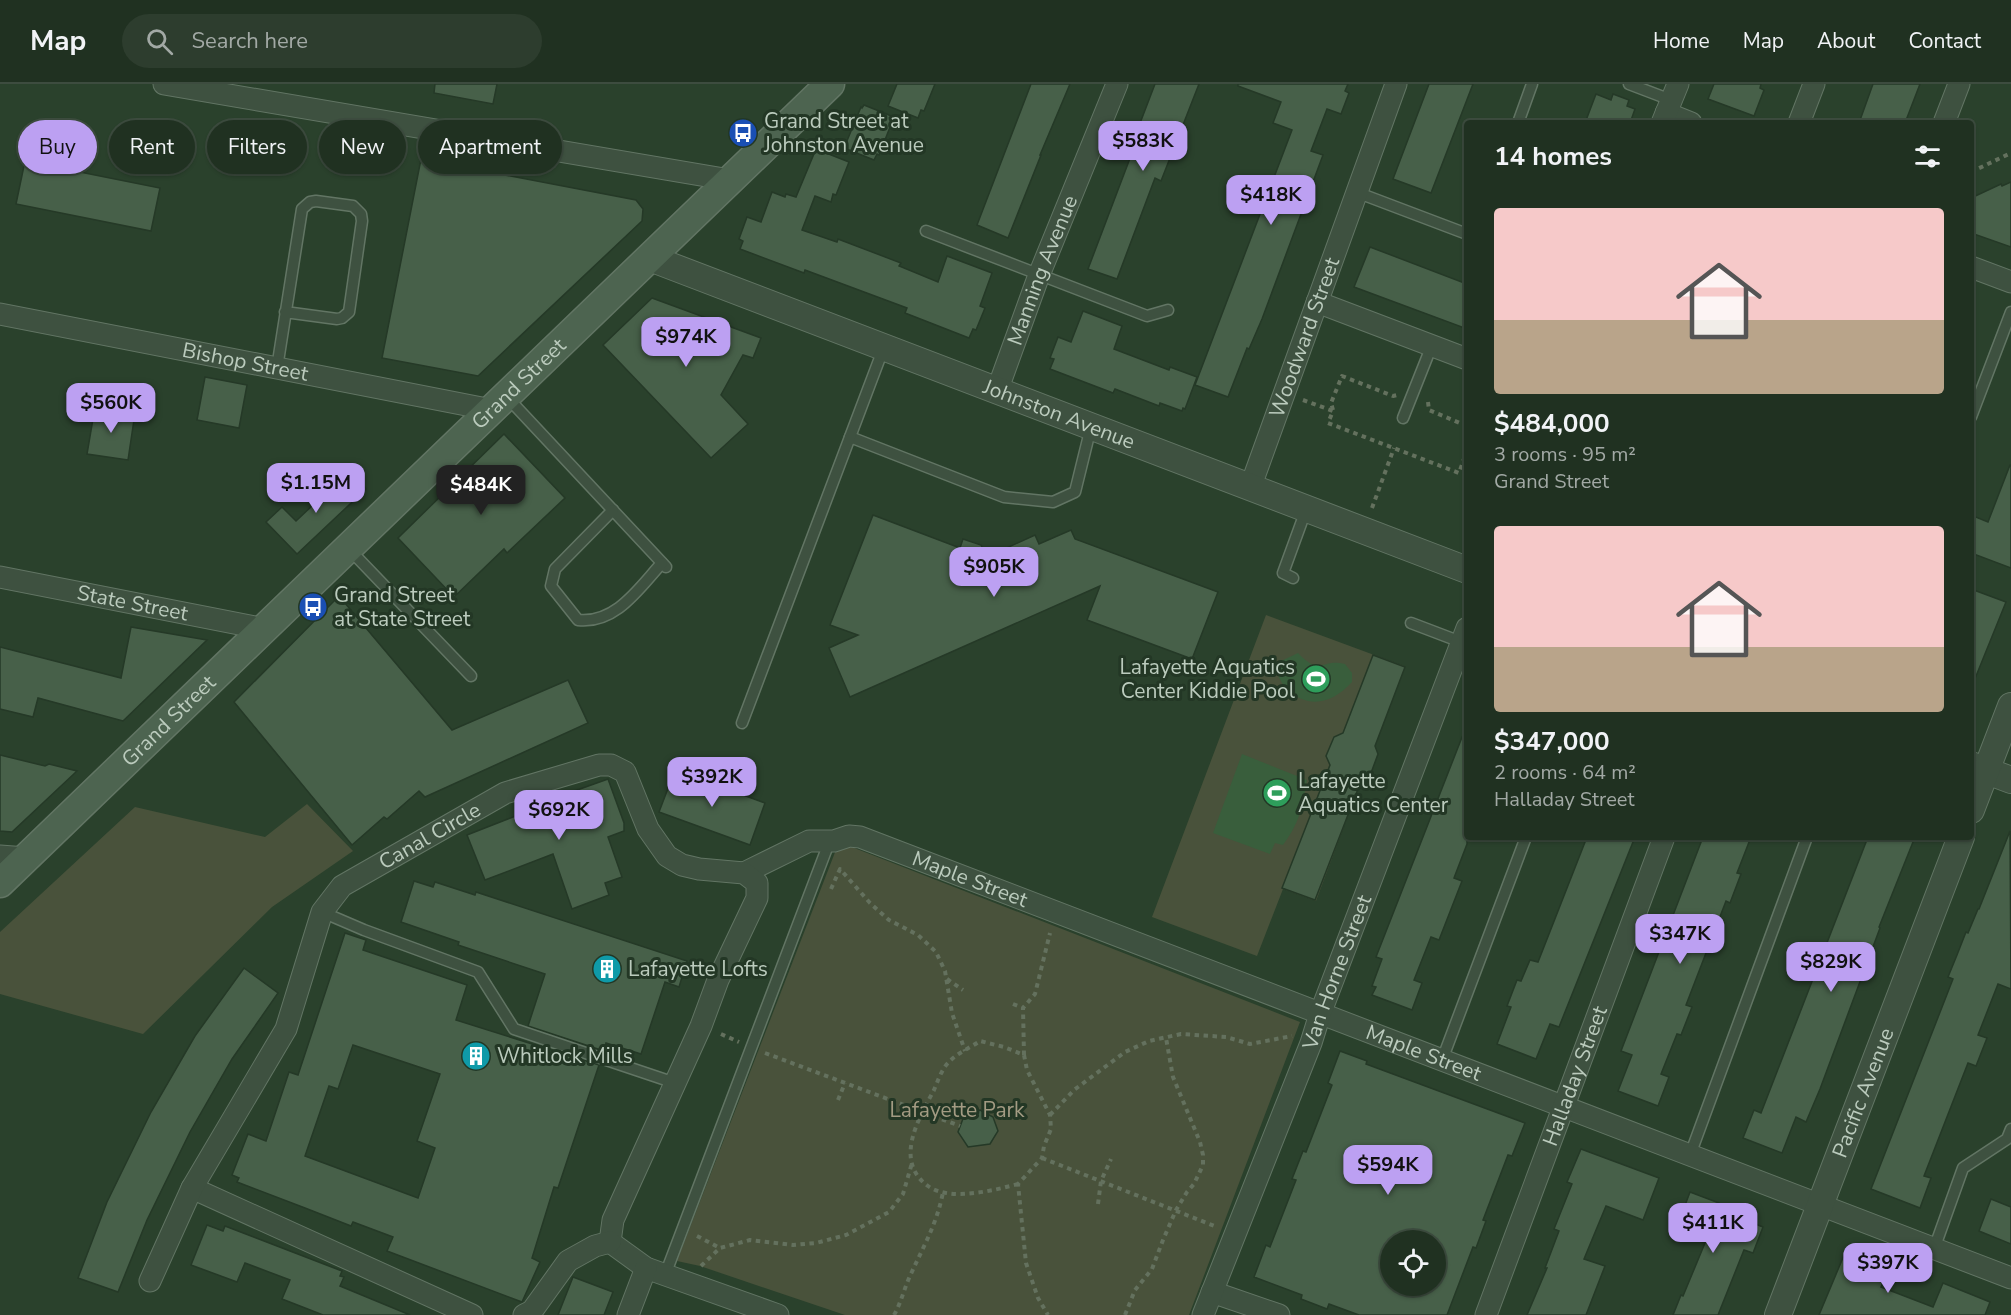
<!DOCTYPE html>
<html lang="en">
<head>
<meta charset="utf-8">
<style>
  body { margin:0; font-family:"Nunito Sans",sans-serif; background:#2d3d2e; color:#f1f3f6; height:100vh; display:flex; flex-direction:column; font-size:22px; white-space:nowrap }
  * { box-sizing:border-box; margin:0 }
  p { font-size:20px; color:#a2a9a5 }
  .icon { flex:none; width:33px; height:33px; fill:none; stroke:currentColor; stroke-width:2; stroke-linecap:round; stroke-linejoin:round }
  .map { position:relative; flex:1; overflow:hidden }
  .side { position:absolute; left:1464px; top:36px; width:510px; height:720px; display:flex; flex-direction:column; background:#203121; border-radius:6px; box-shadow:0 2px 4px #0004,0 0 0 2px #3d4c3f }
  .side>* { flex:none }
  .top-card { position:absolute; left:18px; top:36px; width:570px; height:54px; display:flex; gap:12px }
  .controls { position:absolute; left:1380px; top:1146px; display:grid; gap:12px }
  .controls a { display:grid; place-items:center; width:66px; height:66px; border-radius:50%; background:#203121; box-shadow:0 2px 4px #0004,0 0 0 2px #3d4c3f; font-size:30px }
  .price { position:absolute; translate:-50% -51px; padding:0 14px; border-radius:12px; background:#bca0f2; color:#111; font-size:20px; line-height:39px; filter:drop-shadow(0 2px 3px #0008) }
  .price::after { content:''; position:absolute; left:50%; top:36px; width:18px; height:14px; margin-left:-9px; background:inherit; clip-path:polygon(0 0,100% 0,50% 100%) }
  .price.current { background:#222; color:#fff }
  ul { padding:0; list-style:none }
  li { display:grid; align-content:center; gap:12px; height:318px; padding:0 30px }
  li span { display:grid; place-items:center; height:186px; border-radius:6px; color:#555 }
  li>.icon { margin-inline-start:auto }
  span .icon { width:108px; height:108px; fill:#fffc; stroke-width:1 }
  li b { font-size:26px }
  h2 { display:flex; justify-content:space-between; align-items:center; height:72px; padding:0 30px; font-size:26px }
  .tag { padding:0 21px; border-radius:27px; background:#203121; box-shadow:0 2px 4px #0004,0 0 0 2px #3d4c3f; font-size:21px; line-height:54px }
  .tag.current { background:#bca0f2; color:#111 }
  header { display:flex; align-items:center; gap:36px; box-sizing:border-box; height:84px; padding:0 30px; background:#203121; border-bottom:2px solid #3d4c3f }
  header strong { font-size:28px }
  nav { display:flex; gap:33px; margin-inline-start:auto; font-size:21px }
  .search { width:420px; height:54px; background:#2d3d2e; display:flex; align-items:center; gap:15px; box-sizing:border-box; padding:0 21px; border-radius:33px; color:#a2a9a5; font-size:22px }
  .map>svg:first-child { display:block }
  .green { fill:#49523b }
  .water { fill:#395e3c }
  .building { fill:#476049; stroke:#253927; stroke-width:1.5; fill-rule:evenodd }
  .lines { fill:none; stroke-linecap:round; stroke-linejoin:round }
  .service-casing { stroke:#627564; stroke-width:13 }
  .minor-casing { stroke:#627564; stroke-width:23 }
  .tertiary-casing { stroke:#627564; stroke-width:28 }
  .secondary-casing { stroke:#627564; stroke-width:31 }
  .path { stroke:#64715e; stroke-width:4; stroke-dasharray:4.5 4.5; stroke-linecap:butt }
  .service { stroke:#3e5140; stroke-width:10 }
  .minor { stroke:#3e5140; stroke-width:21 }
  .tertiary { stroke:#3e5140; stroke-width:26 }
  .secondary { stroke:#4d6450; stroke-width:28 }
  .labels { text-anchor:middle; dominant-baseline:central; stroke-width:6; stroke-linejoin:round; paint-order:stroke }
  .poi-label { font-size:21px; fill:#bbcbbd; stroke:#233725; text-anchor:start }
  .street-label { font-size:21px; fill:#bbcbbd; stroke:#233725 }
  .park-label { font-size:21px; fill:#a39b83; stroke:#233725 }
</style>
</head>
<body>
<header>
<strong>Map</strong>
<div class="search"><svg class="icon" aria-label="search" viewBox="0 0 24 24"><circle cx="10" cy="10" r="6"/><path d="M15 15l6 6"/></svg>Search here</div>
<nav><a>Home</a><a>Map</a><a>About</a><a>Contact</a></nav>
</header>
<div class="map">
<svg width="2011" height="1231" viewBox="0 0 2011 1231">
  <rect width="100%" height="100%" fill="#2a412c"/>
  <g class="green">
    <polygon points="1266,531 1404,582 1316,817 1283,805 1257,872 1152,833"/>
    <polygon points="307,720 353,767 272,823 143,950 0,910 0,848 135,723 265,753"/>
    <polygon points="839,758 1300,938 1189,1231 845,1231 700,1182 677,1177"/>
  </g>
  <g class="water">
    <path d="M1298,569C1321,593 1321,574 1345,580L1352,589V598C1333,619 1309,626 1287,605C1280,598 1276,589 1277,579Z"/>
    <path d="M1242,670L1307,696C1302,724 1300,738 1283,761L1275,759L1270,770L1213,749Z"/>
  </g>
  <g class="building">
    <polygon points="435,0 497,0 493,20 434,9"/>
    <polygon points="897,0 935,0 924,27 921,26 918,34 888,22"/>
    <polygon points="1031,0 1070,0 1040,71 1041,71 1008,154 977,141"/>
    <polygon points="1155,0 1199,0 1161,97 1155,94 1117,195 1088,185 1132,69 1129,68"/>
    <polygon points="1238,0 1348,0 1345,7 1349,9 1341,30 1327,25 1311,67 1323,71 1262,235 1249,265 1247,264 1228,313 1195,301 1292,46 1273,39 1281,18 1238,2"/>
    <polygon points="1429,0 1473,0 1431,109 1393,95"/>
    <polygon points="1714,0 1761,0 1760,4 1764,6 1754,32 1708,15"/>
    <polygon points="1873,0 1920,0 1905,39 1859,39"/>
    <polygon points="1596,10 1611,16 1613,10 1629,16 1627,22 1635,25 1630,39 1585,39"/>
    <polygon points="864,21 894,33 879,71 877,70 874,76 844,64 861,23 862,24"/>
    <polygon points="816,65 849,78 836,111 833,110 831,118 815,112 802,146 837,158 838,155 901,179 899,182 938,198 947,172 992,189 980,222 985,224 976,246 973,245 969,254 905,229 907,224 805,186 804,189 740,165 743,157 739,155 747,133 761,138 772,108 785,113 786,110 796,113"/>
    <polygon points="421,75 636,116 643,125 642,137 478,292 382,274"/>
    <polygon points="25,77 160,104 151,147 16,120"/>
    <polygon points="2011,98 2011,163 1971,149 1971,114 2001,100 2002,102"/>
    <polygon points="1370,163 1467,200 1467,245 1354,203"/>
    <polygon points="652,214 761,254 753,274 743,271 721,311 748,340 711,374 603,261"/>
    <polygon points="1083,227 1122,242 1114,265 1169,286 1170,283 1197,293 1185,325 1183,324 1182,327 1160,319 1159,322 1115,305 1113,309 1050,285 1054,275 1050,274 1058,253 1071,258"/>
    <polygon points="205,293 247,301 239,344 197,336"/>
    <polygon points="95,323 135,329 128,376 87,370"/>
    <polygon points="504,350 565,414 507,469 504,465 454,513 398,454"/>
    <polygon points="2010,381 2011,381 2011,484 1971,469 1971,431 1988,438"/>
    <polygon points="349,387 366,405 297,470 266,438 282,423 296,437"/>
    <polygon points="873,431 960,464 963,455 981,461 987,473 1035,451 1039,460 1071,446 1075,455 1218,508 1192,575 1087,536 1100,502 850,613 829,564 858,551 830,541"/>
    <polygon points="1971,505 2006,518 1972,602 1971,602"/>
    <polygon points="339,512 452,646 568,596 588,639 425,713 419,707 387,735 384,733 352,761 234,618"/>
    <polygon points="131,543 207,556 123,637 38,614 33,633 0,625 0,563 121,594"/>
    <polygon points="1373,571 1405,583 1375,662 1378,670 1371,689 1363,692 1315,816 1282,804 1330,681 1326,672 1334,653 1343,649"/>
    <polygon points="1466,643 1467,643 1467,760 1454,794 1462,797 1439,856 1431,853 1414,896 1422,899 1412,926 1372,911 1376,903 1372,902 1382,875 1376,873"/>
    <polygon points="0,671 45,682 49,680 77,687 12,748 0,747"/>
    <polygon points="675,686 765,719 750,761 659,728"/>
    <polygon points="608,695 624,739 624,747 608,753 622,793 605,799 609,811 572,825 553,770 485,796 467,751 536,724 535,721"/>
    <polygon points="2010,747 2011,905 1998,900 1978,951 1987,954 1976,982 1968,979 1924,1092 1931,1094 1920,1124 1871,1105 1953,895 1948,893 1957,871 1966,848 1968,849 1978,825 1979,825"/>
    <polygon points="1587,753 1635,753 1559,943 1550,940 1536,975 1497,960 1511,923 1507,922 1517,896 1521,897 1530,876 1538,878"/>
    <polygon points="1703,753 1751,753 1737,789 1741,790 1730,819 1726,817 1686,921 1692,923 1681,951 1677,950 1661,990 1669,993 1658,1022 1618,1007 1632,971 1621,967"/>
    <polygon points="1868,753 1915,753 1879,843 1880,844 1820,1005 1806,1038 1796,1033 1782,1069 1743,1054 1754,1026 1761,1029"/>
    <polygon points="414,797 433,803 435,798 475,811 476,808 687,877 679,903 665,898 641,970 606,959 604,967 528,942 545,890 458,861 459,858 401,838"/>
    <path d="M345,849L366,856L363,866L467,901L456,936L599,981L558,1104L554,1103L532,1174L540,1178L522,1218L387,1167L393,1153L353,1138L351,1142L305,1124L237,1098L239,1094L232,1091L248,1050L266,1057L289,988L298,991ZM353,961L440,990L417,1057L435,1064L418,1114L305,1072L329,1002L338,1005Z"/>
    <polygon points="244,884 278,909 232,975 190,1048 147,1136 118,1208 78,1194 107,1118 151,1028 195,952"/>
    <path d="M1340,967L1367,977L1366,980L1525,1039L1512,1072L1508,1071L1483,1136L1486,1137L1476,1164L1473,1163L1447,1231H1359L1329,1220L1327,1225L1301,1215L1302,1211L1254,1193L1266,1161L1270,1163L1296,1096L1292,1095L1303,1067L1306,1068L1332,1001L1328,999ZM1390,1156H1436V1202H1390Z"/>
    <polygon points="980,1026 993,1033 998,1047 990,1060 968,1063 958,1048 964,1032"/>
    <polygon points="1581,1065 1659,1094 1643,1136 1606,1122 1584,1175 1605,1182 1586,1231 1527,1231 1547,1184 1545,1184 1559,1147 1554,1145 1572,1100 1567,1098"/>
    <polygon points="1690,1108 1719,1119 1717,1125 1763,1143 1753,1169 1744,1166 1718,1231 1673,1231 1681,1211 1683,1212 1705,1159 1675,1148"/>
    <polygon points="1991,1115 2011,1123 2011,1160 1979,1147"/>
    <polygon points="207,1141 223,1147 225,1142 342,1187 340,1192 344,1193 340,1202 410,1231 323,1231 282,1215 290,1196 245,1179 237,1198 191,1181"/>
    <polygon points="1847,1164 1890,1181 1881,1203 1933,1223 1943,1199 1990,1218 1985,1231 1819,1231"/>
    <polygon points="573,1193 613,1208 604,1231 558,1231"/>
  </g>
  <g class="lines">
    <g class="service-casing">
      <g id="service">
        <polyline points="1629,0 1671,16"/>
        <polyline points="1518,39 1532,0"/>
        <polyline points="1356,108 1467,150"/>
        <polyline points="926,147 1147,232 1168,226"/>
        <polyline points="277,284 302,125 310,118 316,117 353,122 361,130 362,137 349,228 342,234 337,235 285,228"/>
        <polyline points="506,312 666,483"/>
        <polyline points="1971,333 2011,228"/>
        <polyline points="1403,334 1432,261"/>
        <polyline points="850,353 1004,413 1053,418 1075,408 1091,343"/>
        <path d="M613,426L555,485L551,502L578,536C616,540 639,504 662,479"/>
        <polyline points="349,465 471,592"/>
        <polyline points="1293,494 1283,489 1306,426"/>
        <polyline points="1411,539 1461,558"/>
        <polyline points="742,639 884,263"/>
        <polyline points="322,828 364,846 478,888 514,945 675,999"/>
        <polyline points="1442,976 1526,753"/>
        <polyline points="1690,1071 1807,753"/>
        <polyline points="1934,1165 1963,1084 2007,1055 2011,1045"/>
        <polyline points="665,1191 827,764 833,757"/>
      </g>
    </g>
    <g class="minor-casing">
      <g id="minor">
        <polyline points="164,0 730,96"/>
        <polyline points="1666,29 1691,39"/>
        <polyline points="1662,39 1678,0"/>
        <polyline points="1799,39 1814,0"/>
        <polyline points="1944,39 1959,0"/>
        <polyline points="1971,183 2011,198"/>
        <polyline points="1317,218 1467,275"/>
        <path id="s1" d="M0,230L492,326"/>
        <path id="s2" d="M997,307L1039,191L1117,0"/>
        <path id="s3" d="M1250,404L1396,0"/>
        <path id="s4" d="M0,493L265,545"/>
        <polyline points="0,772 26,774"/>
        <path id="s5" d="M744,789L809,757H834L849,752L860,753L2011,1194"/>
        <polyline points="192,1104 472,1231"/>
        <polyline points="610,1158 646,1184 778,1231"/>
        <path id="s6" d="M150,1197L192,1104L286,945L322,828L342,802L505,709L599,681H611L625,688L648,745L667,772L682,781L699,785L744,789L757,799V814L718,896L701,942L613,1136L610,1158"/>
        <polyline points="1212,1208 1279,1231"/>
        <polyline points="524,1231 532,1227 568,1177 595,1162 610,1158"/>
        <polyline points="628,1231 646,1184"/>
        <path id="s7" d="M1203,1231L1311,959L1320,930L1467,544"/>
        <path id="s8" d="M1486,1231L1664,753"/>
      </g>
    </g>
    <g class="tertiary-casing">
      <g id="tertiary">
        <path id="s9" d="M650,174L1467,486"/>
        <polyline points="1971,681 2011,696"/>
        <polyline points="1971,726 2011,622"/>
        <path id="s10" d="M1778,1231L1961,753"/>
      </g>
    </g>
    <g class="secondary-casing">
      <g id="secondary">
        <path id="s11" d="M0,799L830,0"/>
      </g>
    </g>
    <g class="path">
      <polyline points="1971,88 2011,69"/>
      <polyline points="1303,316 1333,327 1328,339 1459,389 1465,372 1467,372"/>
      <polyline points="1428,318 1429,326 1467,342"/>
      <polyline points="1333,326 1331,319 1342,292 1393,312 1397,311"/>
      <polyline points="1372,424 1394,364"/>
      <polyline points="831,805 840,785 870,819 889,836 918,851 936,868 945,887 952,929 965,967"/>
      <polyline points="947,895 963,906"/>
      <polyline points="1013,920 1023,924"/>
      <polyline points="721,950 739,958"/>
      <polyline points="765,969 960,1042"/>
      <polyline points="1024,971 1023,924 1035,910 1050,849"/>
      <polyline points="838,1016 845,999"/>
      <polyline points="1050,1031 1074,1006 1125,968 1149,957 1181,950 1226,953 1250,960 1292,952"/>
      <polyline points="1042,1074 1217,1143"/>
      <path d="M1018,1100C995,1106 950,1118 928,1102C893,1077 919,1034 934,1006C938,997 942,984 949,978C957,969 970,964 980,957L1004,963L1024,971L1027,986L1050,1031L1051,1045L1044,1062L1042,1074L1018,1100L1026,1179L1038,1214L1048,1231"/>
      <polyline points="1098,1120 1101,1097 1111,1075"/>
      <polyline points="697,1152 720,1164"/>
      <polyline points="701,1182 720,1164 750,1156 793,1161 816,1159 846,1151 889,1128 903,1110 912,1079"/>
      <path d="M894,1231C901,1219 904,1205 910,1192C923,1163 937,1140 943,1108"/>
      <polyline points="1125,1231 1135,1206 1152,1185 1163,1156 1176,1126 1187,1108 1194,1100 1203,1081 1203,1071 1200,1058 1173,993 1166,954"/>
    </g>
    <use href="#service" class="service"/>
    <use href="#minor" class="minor"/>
    <use href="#tertiary" class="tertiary"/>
    <use href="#secondary" class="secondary"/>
  </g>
  <defs>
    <g id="bus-disc" transform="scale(1.5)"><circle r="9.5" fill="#1a4fb4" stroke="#233725"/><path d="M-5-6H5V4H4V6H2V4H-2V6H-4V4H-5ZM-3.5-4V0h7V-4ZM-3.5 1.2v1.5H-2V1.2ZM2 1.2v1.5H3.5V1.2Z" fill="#fff"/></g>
    <g id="stadium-disc" transform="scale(1.5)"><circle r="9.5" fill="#2e9e5b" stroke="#233725"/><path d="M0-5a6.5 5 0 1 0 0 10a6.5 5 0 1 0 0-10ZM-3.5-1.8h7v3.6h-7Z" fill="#fff"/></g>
    <g id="building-disc" transform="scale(1.5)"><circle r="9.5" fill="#0f9aa8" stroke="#233725"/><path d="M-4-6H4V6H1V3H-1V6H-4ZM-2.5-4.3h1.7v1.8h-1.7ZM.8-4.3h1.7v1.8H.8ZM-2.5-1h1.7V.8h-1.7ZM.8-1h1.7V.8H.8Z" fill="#fff"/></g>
  </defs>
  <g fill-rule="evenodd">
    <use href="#bus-disc" x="743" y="49"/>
    <use href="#bus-disc" x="313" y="523"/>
    <use href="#stadium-disc" x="1316" y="595"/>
    <use href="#stadium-disc" x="1277" y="709"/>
    <use href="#building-disc" x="607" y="885"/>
    <use href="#building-disc" x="476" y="972"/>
  </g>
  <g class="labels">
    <g class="poi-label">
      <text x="764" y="37">Grand Street at<tspan x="764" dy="24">Johnston Avenue</tspan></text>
      <text x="334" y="511">Grand Street<tspan x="334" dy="24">at State Street</tspan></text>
      <text x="1295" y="583" text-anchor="end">Lafayette Aquatics<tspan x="1295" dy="24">Center Kiddie Pool</tspan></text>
      <text x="1298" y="697">Lafayette<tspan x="1298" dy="24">Aquatics Center</tspan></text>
      <text x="628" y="885">Lafayette Lofts</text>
      <text x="497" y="972">Whitlock Mills</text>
    </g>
    <g class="street-label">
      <text stroke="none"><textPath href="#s2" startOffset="129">Manning Avenue</textPath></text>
      <text stroke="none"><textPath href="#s3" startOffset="160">Woodward Street</textPath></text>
      <text stroke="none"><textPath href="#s1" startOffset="250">Bishop Street</textPath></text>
      <text stroke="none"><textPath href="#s11" startOffset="720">Grand Street</textPath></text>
      <text stroke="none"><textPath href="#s9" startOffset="438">Johnston Avenue</textPath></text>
      <text stroke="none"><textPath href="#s4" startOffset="135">State Street</textPath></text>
      <text stroke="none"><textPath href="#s11" startOffset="234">Grand Street</textPath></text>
      <text stroke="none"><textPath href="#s6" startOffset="543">Canal Circle</textPath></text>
      <text stroke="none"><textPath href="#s5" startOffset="242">Maple Street</textPath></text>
      <text stroke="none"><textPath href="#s7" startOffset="368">Van Horne Street</textPath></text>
      <text stroke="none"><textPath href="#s5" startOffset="728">Maple Street</textPath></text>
      <text stroke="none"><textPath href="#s8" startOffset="255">Halladay Street</textPath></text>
      <text stroke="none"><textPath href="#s10" startOffset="238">Pacific Avenue</textPath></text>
    </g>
    <g class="park-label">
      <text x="957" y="1026">Lafayette Park</text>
    </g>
  </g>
</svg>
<div class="controls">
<a><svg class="icon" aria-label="locate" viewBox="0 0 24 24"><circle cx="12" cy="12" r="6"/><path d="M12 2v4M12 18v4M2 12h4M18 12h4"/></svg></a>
</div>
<b class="price" style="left:1143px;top:88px">$583K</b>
<b class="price" style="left:1271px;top:142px">$418K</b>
<b class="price" style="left:686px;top:284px">$974K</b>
<b class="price" style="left:111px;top:350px">$560K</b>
<b class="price" style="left:316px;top:430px">$1.15M</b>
<b class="price current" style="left:481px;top:432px">$484K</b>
<b class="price" style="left:994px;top:514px">$905K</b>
<b class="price" style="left:712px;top:724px">$392K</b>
<b class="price" style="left:559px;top:757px">$692K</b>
<b class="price" style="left:1680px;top:881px">$347K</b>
<b class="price" style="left:1831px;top:909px">$829K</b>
<b class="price" style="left:1388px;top:1112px">$594K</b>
<b class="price" style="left:1713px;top:1170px">$411K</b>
<b class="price" style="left:1888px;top:1210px">$397K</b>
<div class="top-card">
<a class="tag current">Buy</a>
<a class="tag">Rent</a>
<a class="tag">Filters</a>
<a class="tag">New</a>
<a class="tag">Apartment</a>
</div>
<section class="side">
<h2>14 homes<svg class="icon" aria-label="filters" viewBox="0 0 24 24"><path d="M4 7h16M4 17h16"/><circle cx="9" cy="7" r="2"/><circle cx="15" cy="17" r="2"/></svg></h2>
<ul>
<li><span style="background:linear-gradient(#f6c9c9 60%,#b9a48a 0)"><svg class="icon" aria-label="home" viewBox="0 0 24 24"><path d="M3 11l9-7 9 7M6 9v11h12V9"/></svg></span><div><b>$484,000</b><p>3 rooms · 95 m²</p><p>Grand Street</p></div></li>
<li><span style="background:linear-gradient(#f6c9c9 65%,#b9a48a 0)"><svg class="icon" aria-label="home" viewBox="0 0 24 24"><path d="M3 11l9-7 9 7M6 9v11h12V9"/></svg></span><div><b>$347,000</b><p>2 rooms · 64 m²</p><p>Halladay Street</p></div></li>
</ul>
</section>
</div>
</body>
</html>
